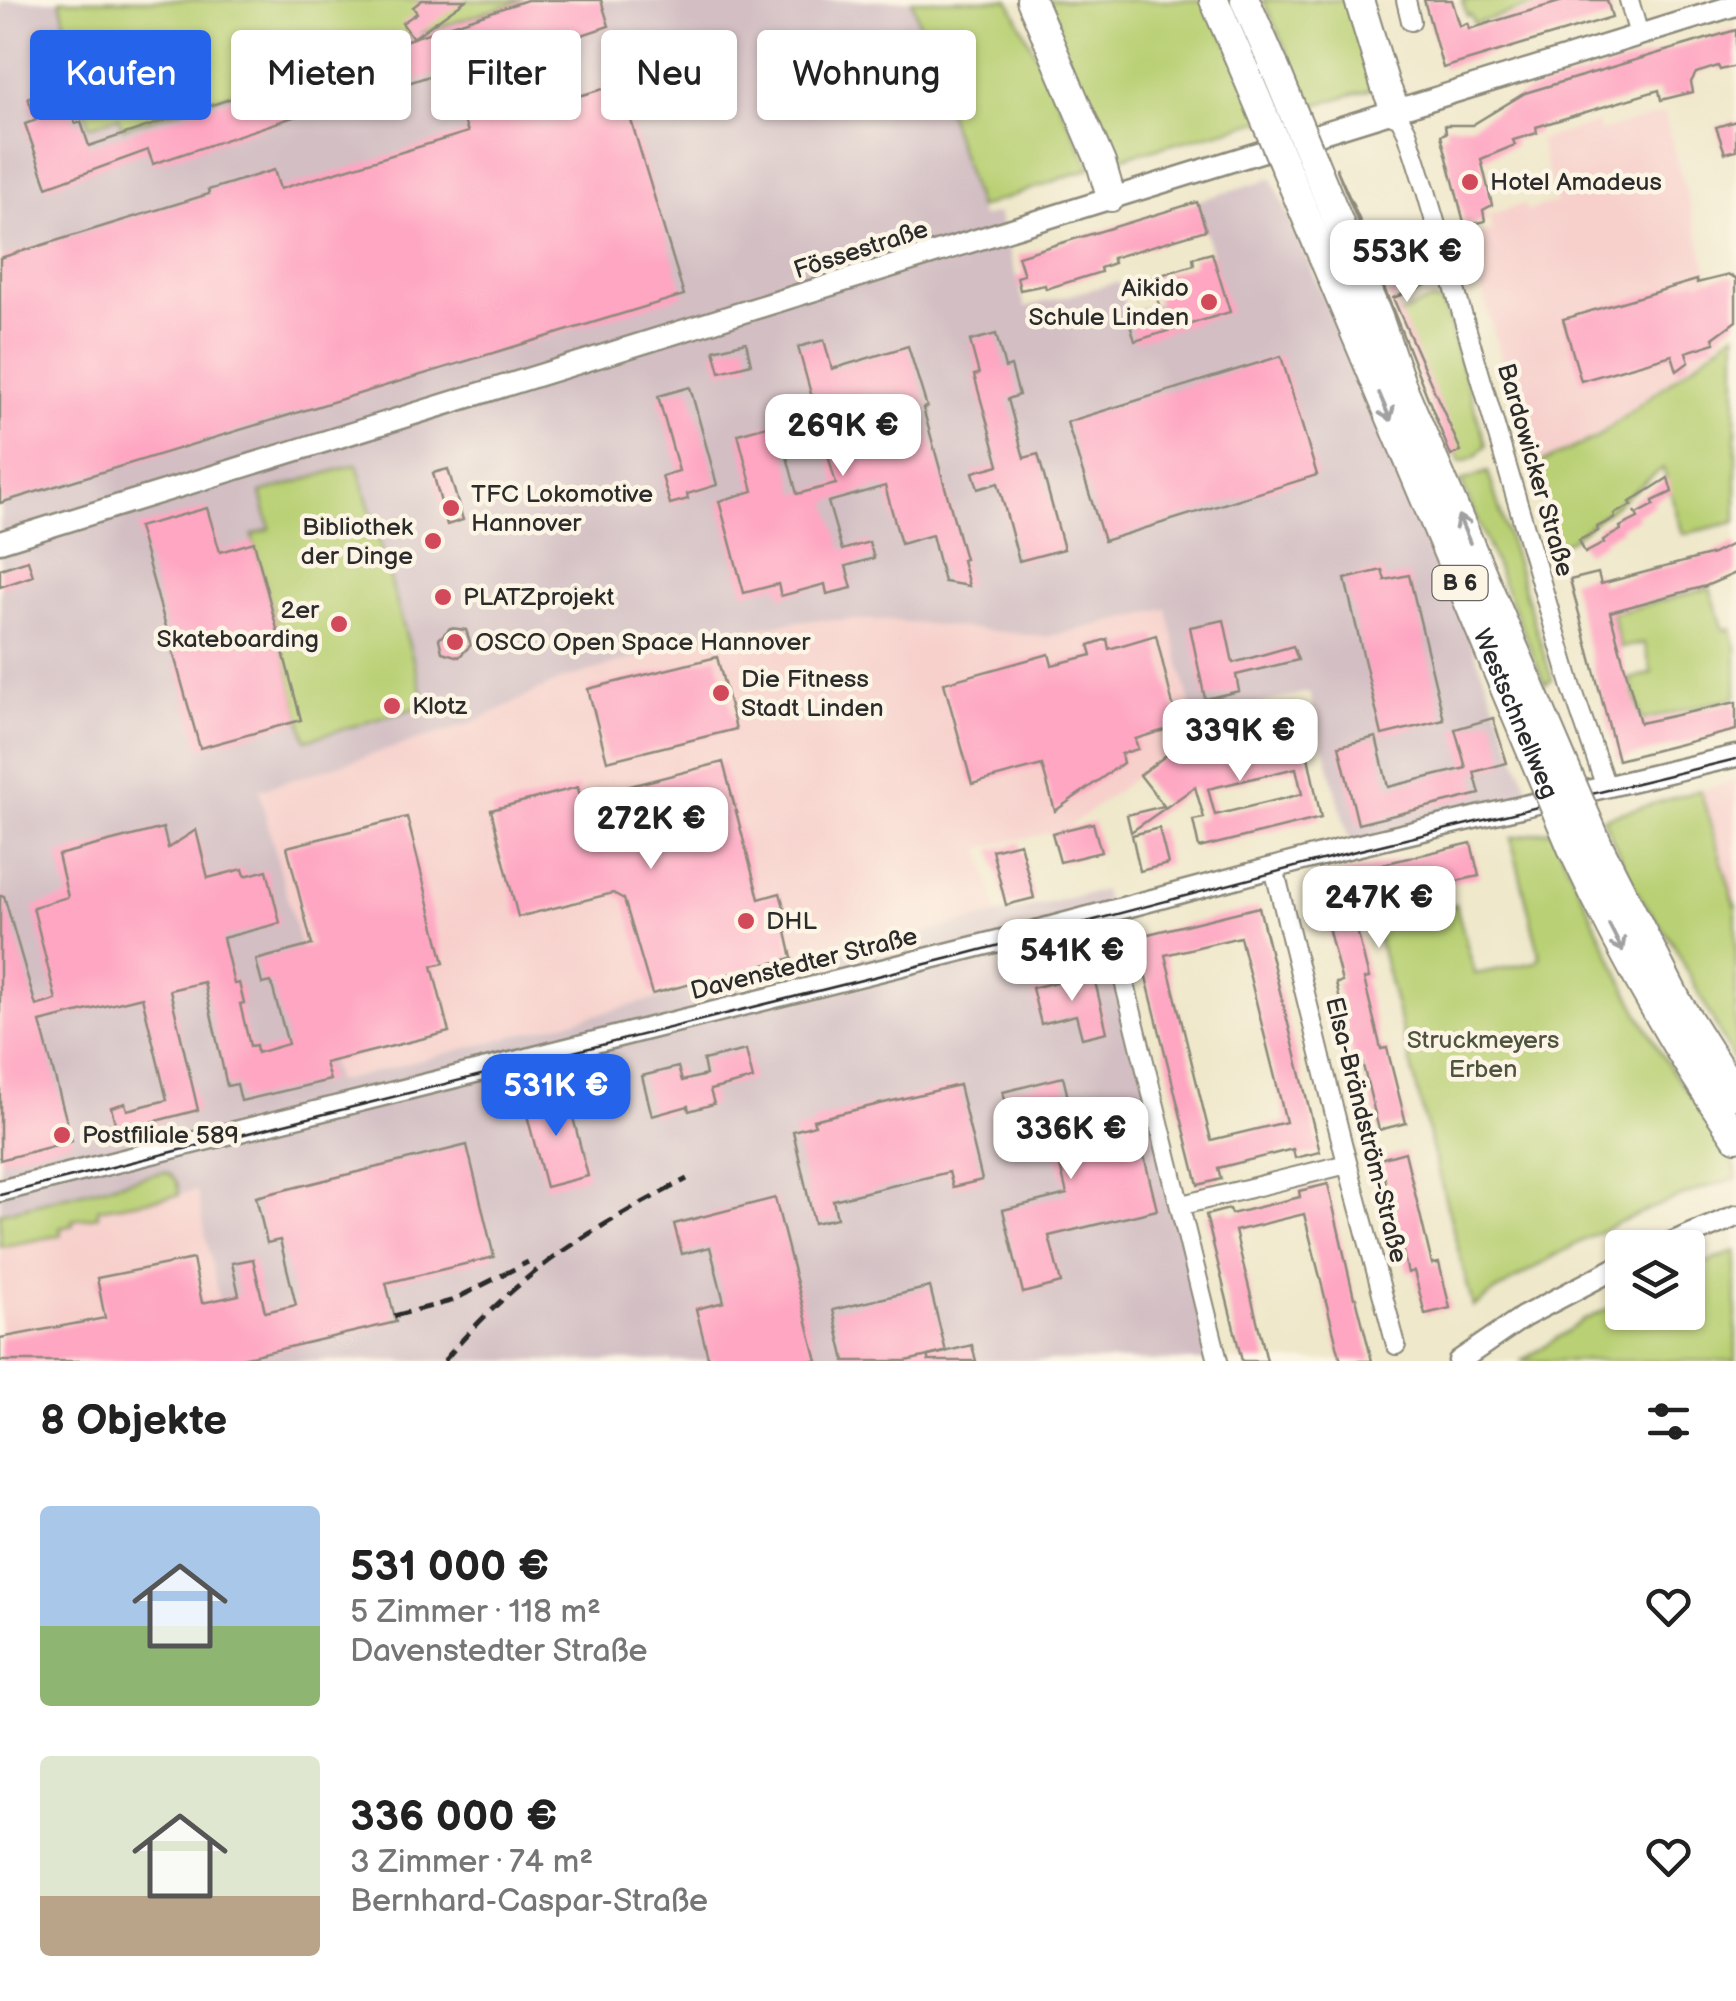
<!DOCTYPE html>
<html lang="de">
<head>
<meta charset="utf-8">
<style>
  body { margin:0; font-family:"Balsamiq Sans",sans-serif; background:#f2f2f2; color:#222; height:100vh; display:flex; flex-direction:column; font-size:38px; white-space:nowrap }
  * { box-sizing:border-box; margin:0 }
  p { font-size:32px; color:#767676 }
  .icon { flex:none; width:55px; height:55px; fill:none; stroke:currentColor; stroke-width:2; stroke-linecap:round; stroke-linejoin:round }
  .map { position:relative; height:1361px; overflow:hidden }
  .details { display:flex; flex-direction:column; background:#fff; flex:1 }
  .details>* { flex:none }
  .top-card { position:absolute; left:30px; top:30px; width:1000px; height:90px; display:flex; gap:20px }
  .buttons { position:absolute; left:1605px; top:1230px; display:grid; gap:20px }
  .buttons a { display:grid; place-items:center; width:100px; height:100px; border-radius:10px; background:#fff; box-shadow:0 2px 8px #0004; font-size:50px }
  .price { position:absolute; translate:-50% -85px; padding:0 22px; border-radius:20px; background:#fff; color:#222; font-size:32px; line-height:65px; filter:drop-shadow(0 2px 5px #0008) }
  .price::after { content:''; position:absolute; left:50%; top:60px; width:30px; height:22px; margin-left:-15px; background:inherit; clip-path:polygon(0 0,100% 0,50% 100%) }
  .price.active { background:#2563eb; color:#fff }
  ul { padding:0; list-style:none }
  li { display:flex; align-items:center; gap:30px; height:250px; padding:0 40px }
  li span { display:grid; place-items:center; flex:none; width:280px; height:200px; border-radius:10px; color:#555 }
  li>.icon { margin-inline-start:auto }
  span .icon { width:120px; height:120px; fill:#fffc; stroke-width:1 }
  li b { font-size:42px }
  h2 { display:flex; justify-content:space-between; align-items:center; height:120px; padding:0 40px; font-size:42px }
  .tag { padding:0 35px; border-radius:10px; background:#fff; box-shadow:0 2px 8px #0004; font-size:35px; line-height:90px }
  .tag.active { background:#2563eb; color:#fff }
  .map>svg:first-child { display:block }
  .built { fill:#f7d0cc }
  .industrial { fill:#d2bec3 }
  .green { fill:#b9d075; stroke:#727e50; stroke-width:2.5 }
  .building { fill:#fea6c2; fill-rule:evenodd }
  .lines { fill:none; stroke-linecap:round; stroke-linejoin:round }
  .minor-casing { stroke:#8d8a7b; stroke-width:22 }
  .tertiary-casing { stroke:#8d8a7b; stroke-width:25 }
  .trunk-casing { stroke:#8d8a7b; stroke-width:32 }
  .minor { stroke:#fff; stroke-width:18 }
  .tertiary { stroke:#fff; stroke-width:20 }
  .trunk { stroke:#fff; stroke-width:28 }
  .tram { stroke:#2b2b2b; stroke-width:2.5 }
  .rail { stroke:#2b2b2b; stroke-width:5; stroke-dasharray:15 8; stroke-linecap:butt }
  .trunk-bridge-casing { stroke:#8d8a7b; stroke-width:32; stroke-linecap:butt }
  .trunk-bridge { stroke:#fff; stroke-width:28 }
  .oneway { stroke:#a0a0a0 }
  .poi-dot { fill:#d1495b; stroke:#fcf5e5; stroke-width:4 }
  .labels { text-anchor:middle; dominant-baseline:central; stroke-width:9; stroke-linejoin:round; paint-order:stroke }
  .shield { fill:#fcf5e5; stroke:#6a6863; stroke-width:2.5 }
  .shield-label { font-size:22px; font-weight:bold; fill:#2b2b2b }
  .poi-label { font-size:25px; fill:#2b2b2b; stroke:#fcf5e5; text-anchor:start }
  .street-label { font-size:25px; fill:#2b2b2b; stroke:#fcf5e5 }
  .park-label { font-size:25px; fill:#4e543e; stroke:#fcf5e5 }
</style>
</head>
<body>
<div class="map">
<svg width="1736" height="1361" viewBox="0 0 1736 1361">
  <rect width="100%" height="100%" fill="#fcf5e5"/>
  <filter id="ink" filterUnits="userSpaceOnUse"><feTurbulence type="fractalNoise" baseFrequency=".01" numOctaves="2"/><feDisplacementMap in="SourceGraphic" scale="20" xChannelSelector="R" yChannelSelector="G"/><feConvolveMatrix kernelMatrix="1 2 1 2 8 2 1 2 1" color-interpolation-filters="sRGB"/></filter>
  <filter id="wash" filterUnits="userSpaceOnUse"><feTurbulence type="fractalNoise" baseFrequency=".0048" numOctaves="4" result="noise"/><feDisplacementMap in="SourceGraphic" scale="40" xChannelSelector="R" yChannelSelector="G"/><feGaussianBlur stdDeviation="2.25" result="paint"/><feColorMatrix in="noise" values="0 0 0 0 0 0 0 0 0 0 0 0 0 0 0 0 0 1.4 0 .05"/><feComposite in="paint" operator="in"/></filter>
  <g filter="url(#wash)">
    <rect width="100%" height="100%" fill="#efe8cb"/>
    <g class="built">
      <polygon points="1664,113 1726,336 1595,436 1531,465 1467,238 1492,231 1488,215 1524,204 1527,211 1556,202 1539,140 1597,123 1600,131"/>
      <polygon points="1168,609 1196,732 1066,829 981,848 997,915 805,960 335,1082 259,790 470,724 558,681 716,634 807,620 886,620 1047,637"/>
      <polygon points="1736,780 1736,908 1700,790"/>
      <polygon points="197,1191 231,1361 0,1361 0,1247 61,1235 60,1228 97,1210"/>
    </g>
    <polygon class="industrial" points="8,0 60,0 89,125 118,117 122,128 524,0 912,0 981,217 998,213 1025,307 1118,282 1127,312 1221,286 1197,201 1272,178 1451,592 1533,800 1351,847 1309,692 1220,714 1196,732 1167,609 1047,637 886,620 807,620 716,634 558,681 470,724 259,790 336,1082 805,960 1103,890 1218,1361 231,1361 197,1191 98,1209 98,1216 72,1220 73,1225 60,1228 61,1235 0,1247 0,3"/>
    <g class="green">
      <polygon points="60,0 524,0 122,128 118,117 89,126"/>
      <polygon points="912,0 1009,0 1091,168 978,208"/>
      <polygon points="1031,0 1207,0 1265,120 1101,163"/>
      <polygon points="1263,0 1366,0 1385,85 1312,106"/>
      <polygon points="1462,0 1551,0 1474,24 1471,15 1467,16"/>
      <polygon points="1429,301 1439,302 1444,308 1486,445 1475,457 1460,462 1399,314"/>
      <polygon points="1736,332 1736,522 1683,534 1663,468 1572,539 1559,545 1531,467 1596,438"/>
      <polygon points="357,464 426,705 306,740 252,535 270,529 261,493"/>
      <polygon points="1488,472 1552,680 1545,684 1461,481"/>
      <polygon points="1710,588 1724,630 1731,629 1736,648 1736,697 1642,720 1630,679 1652,673 1644,643 1621,648 1611,610 1616,613"/>
      <polygon points="1700,790 1736,908 1736,1065 1674,945 1634,888 1603,818"/>
      <path d="M1551,830C1591,910 1623,993 1671,1069C1691,1101 1736,1141 1736,1178C1643,1205 1553,1252 1473,1307L1375,926L1456,905L1475,974L1536,962L1540,957L1511,838Z"/>
      <polygon points="162,1172 169,1173 177,1182 179,1195 98,1209 98,1216 72,1220 73,1225 60,1228 61,1235 0,1247 0,1213"/>
      <polygon points="1736,1251 1736,1361 1522,1361 1584,1320 1622,1302 1622,1312 1688,1312 1688,1270"/>
    </g>
    <g id="blocks">
      <g class="building">
        <polygon points="422,0 466,0 413,38 527,0 601,0 609,26 501,62 498,53 378,93 380,98 338,111 335,103 153,164 148,150 47,187 25,124 36,120 28,98 51,87 62,88 67,94 69,112 72,111 75,124 81,122 89,146 413,38 402,23 417,13 413,7"/>
        <polygon points="1424,0 1452,0 1460,26 1468,23 1469,29 1566,0 1607,0 1612,17 1443,68"/>
        <polygon points="1736,30 1736,66 1720,70 1718,66 1696,73 1691,82 1693,92 1661,100 1659,90 1536,127 1537,133 1513,140 1515,145 1481,159 1492,205 1483,210 1485,221 1465,226 1441,135 1446,133 1445,125 1472,125 1525,93"/>
        <polygon points="620,84 684,295 0,503 0,258 209,194 208,190 274,170 280,189 468,132 463,118 561,88 565,100"/>
        <polygon points="1736,121 1736,150 1725,153 1716,127"/>
        <polygon points="1336,167 1371,246 1409,232 1428,284 1393,298 1461,451 1451,456"/>
        <polygon points="1197,202 1206,230 1112,258 1114,263 1100,268 1101,272 1046,289 1045,285 1020,290 1017,277 1024,275 1018,256"/>
        <polygon points="1212,253 1230,312 1135,341 1128,318 1160,308 1151,278 1194,265 1193,258"/>
        <polygon points="1729,275 1736,278 1736,321 1713,338 1715,343 1686,352 1689,362 1677,371 1672,355 1581,381 1563,319 1697,280 1697,283"/>
        <polygon points="996,334 1005,368 1011,366 1019,395 1008,399 1024,458 1038,454 1064,549 1019,561 998,483 978,489 973,472 999,465 974,375 979,374 970,341"/>
        <polygon points="824,340 832,369 908,346 927,407 923,408 965,559 962,560 969,586 944,582 932,535 901,544 885,486 828,502 842,550 869,542 874,558 846,566 852,588 827,594 825,584 781,596 778,584 744,593 719,501 753,491 738,434 778,423 797,494 836,484 798,347"/>
        <polygon points="746,342 751,364 720,372 714,350"/>
        <polygon points="1281,356 1317,475 1104,541 1067,422"/>
        <polygon points="690,387 717,485 687,494 688,499 670,504 662,476 679,471 658,396"/>
        <polygon points="448,469 463,520 447,525 433,473"/>
        <polygon points="1668,478 1672,492 1653,501 1654,505 1637,514 1635,511 1638,518 1620,527 1621,530 1603,540 1604,543 1585,553 1579,540 1598,531 1597,527 1615,518 1614,514 1632,505 1630,502"/>
        <polygon points="207,508 220,552 254,542 301,720 200,748 138,527"/>
        <polygon points="1736,542 1736,573 1706,586 1610,612 1640,723 1736,702 1736,730 1618,760 1570,580 1598,573 1601,584 1713,554"/>
        <polygon points="28,560 33,576 0,587 0,569"/>
        <polygon points="1382,570 1385,580 1409,575 1444,720 1382,735 1345,579"/>
        <polygon points="1224,620 1233,663 1293,646 1298,660 1236,675 1239,691 1205,699 1190,627"/>
        <polygon points="450,628 466,630 471,645 459,657 442,652 439,639"/>
        <polygon points="1156,635 1178,726 1135,739 1138,749 1121,754 1123,763 1055,811 1042,765 972,784 944,683 1049,654 1052,665 1092,655 1089,645 1107,639 1109,649"/>
        <polygon points="717,657 736,729 607,761 588,689"/>
        <path d="M1299,714L1321,818L1199,848L1193,820L1204,818L1195,787L1131,832L1127,815L1164,806L1140,775L1189,738L1202,755L1246,745L1243,730ZM1296,768L1302,794L1215,815L1208,789Z"/>
        <polygon points="1493,718 1507,763 1474,772 1480,794 1358,824 1339,746 1376,737 1388,787 1466,768 1455,729"/>
        <polygon points="723,762 759,899 780,893 791,931 786,932 792,958 652,994 624,899 613,893 518,917 491,810 578,787 580,799"/>
        <polygon points="407,817 444,963 432,966 449,1032 325,1063 330,1080 241,1101 237,1084 227,1086 204,982 170,990 198,1110 117,1131 111,1107 125,1103 127,1110 167,1100 142,997 40,1022 72,1141 0,1160 0,896 4,896 36,1006 56,1000 33,907 68,897 58,855 163,828 168,848 196,830 208,878 243,869 245,876 267,870 280,923 223,938 234,984 239,983 244,1003 240,1004 250,1046 256,1045 257,1053 288,1044 271,982 262,984 256,960 312,945 287,847"/>
        <polygon points="1093,823 1101,852 1060,862 1052,833"/>
        <polygon points="1159,828 1168,864 1140,871 1132,835"/>
        <polygon points="1020,843 1034,898 1006,905 992,850"/>
        <polygon points="1471,843 1479,876 1395,895 1400,915 1356,926 1369,978 1364,979 1381,1049 1387,1048 1406,1123 1379,1130 1361,1057 1354,1059 1349,1040 1336,983 1342,982 1316,880"/>
        <path d="M1259,907L1320,1152L1295,1158L1293,1149L1218,1168L1221,1179L1198,1185L1136,937ZM1240,937L1286,1122L1211,1140L1165,955Z"/>
        <polygon points="1093,973 1107,1032 1082,1038 1076,1015 1041,1024 1032,988"/>
        <polygon points="746,1050 753,1079 710,1090 714,1104 689,1111 688,1106 652,1116 642,1076 678,1067 682,1081 706,1075 703,1060"/>
        <polygon points="1063,1077 1070,1106 1064,1107 1073,1142 1079,1140 1080,1145 1138,1131 1157,1210 1049,1236 1061,1283 1023,1293 1003,1210 1067,1194 1052,1133 1015,1142 1003,1092"/>
        <polygon points="959,1085 982,1180 953,1187 949,1172 833,1200 837,1218 814,1223 793,1131 815,1125 813,1120"/>
        <polygon points="551,1087 554,1097 567,1094 588,1176 546,1187 524,1104 541,1100 538,1091"/>
        <polygon points="467,1145 494,1257 386,1283 396,1322 229,1361 0,1361 0,1338 105,1318 97,1278 193,1259 202,1303 239,1295 232,1263 253,1259 265,1312 296,1305 280,1240 267,1243 256,1197"/>
        <polygon points="1405,1152 1432,1264 1439,1263 1450,1308 1425,1314 1414,1271 1408,1273 1380,1159"/>
        <polygon points="1328,1184 1354,1298 1356,1298 1372,1361 1341,1361 1304,1214 1235,1231 1267,1361 1242,1361 1206,1215 1229,1209 1231,1214 1300,1197 1299,1191"/>
        <polygon points="775,1198 817,1361 709,1361 696,1309 724,1302 710,1247 682,1254 674,1224"/>
        <polygon points="930,1287 946,1352 906,1361 845,1361 833,1310"/>
        <polygon points="972,1345 976,1361 928,1361 928,1356"/>
      </g>
    </g>
  </g>
  <g filter="url(#ink)">
    <use href="#blocks" fill-opacity="0" stroke="#8d8a7b" stroke-width="2.5"/>
    <g class="lines">
      <g class="minor-casing">
        <g id="minor">
          <polyline points="1406,0 1411,21"/>
          <polyline points="1629,0 1639,35"/>
          <polyline points="1396,111 1407,132 1426,191 1572,688 1606,787"/>
          <polyline points="1274,868 1344,1151 1396,1345"/>
          <polyline points="1107,912 1218,1361"/>
          <polyline points="1182,1205 1347,1164"/>
        </g>
      </g>
      <g class="tertiary-casing">
        <g id="tertiary">
          <polyline points="0,542 1736,5"/>
          <polyline points="0,1191 1014,937 1351,847 1736,756"/>
          <polyline points="1659,1248 1736,1216"/>
          <polyline points="1459,1361 1523,1317 1622,1265"/>
        </g>
      </g>
      <g class="trunk-casing">
        <g id="trunk">
          <polyline points="1031,0 1101,163 1111,197"/>
          <polyline points="1214,0 1247,76"/>
          <polyline points="1245,0 1274,66"/>
          <polyline points="1359,0 1385,85 1396,111"/>
          <polyline points="1598,845 1679,1005 1736,1095"/>
          <path d="M1573,850C1620,950 1673,1046 1736,1137"/>
        </g>
      </g>
      <use href="#minor" class="minor"/>
      <use href="#tertiary" class="tertiary"/>
      <use href="#trunk" class="trunk"/>
      <polyline class="tram" points="0,1195 950,958 1352,852 1736,759"/>
      <g class="rail">
        <polyline points="394,1316 451,1301 528,1262"/>
        <path d="M444,1361C520,1271 584,1233 687,1179"/>
      </g>
      <g class="trunk-bridge-casing">
        <g id="trunk-bridge">
          <polyline points="1274,66 1379,320 1401,384 1598,845"/>
          <path id="s1" d="M1247,76L1573,850"/>
        </g>
      </g>
      <use href="#trunk-bridge" class="trunk-bridge"/>
    </g>
    <defs><path id="oneway-shaft" d="M-6 0H5M1.5-3L5.5 0L1.5 3" fill="none" stroke-width="1.6" stroke-linecap="round" stroke-linejoin="round" transform="scale(2.5)"/></defs>
    <g class="oneway">
      <use href="#oneway-shaft" transform="translate(1385 407) rotate(67)"/>
      <use href="#oneway-shaft" transform="translate(1464 529) rotate(-113)"/>
      <use href="#oneway-shaft" transform="translate(1616 938) rotate(63)"/>
    </g>
  </g>
  <g class="poi-dot">
    <circle cx="1470" cy="182" r="10"/>
    <circle cx="1209" cy="302" r="10"/>
    <circle cx="451" cy="508" r="10"/>
    <circle cx="433" cy="541" r="10"/>
    <circle cx="443" cy="597" r="10"/>
    <circle cx="339" cy="624" r="10"/>
    <circle cx="455" cy="642" r="10"/>
    <circle cx="721" cy="693" r="10"/>
    <circle cx="392" cy="706" r="10"/>
    <circle cx="746" cy="921" r="10"/>
    <circle cx="62" cy="1135" r="10"/>
  </g>
  <g class="labels">
    <rect class="shield" x="1432.5" y="566" width="55" height="34" rx="8"/>
    <g class="shield-label">
      <text x="1460" y="583">B 6</text>
    </g>
    <g class="poi-label">
      <text x="1490" y="182">Hotel Amadeus</text>
      <text x="1189" y="288" text-anchor="end">Aikido<tspan x="1189" dy="29">Schule Linden</tspan></text>
      <text x="471" y="494">TFC Lokomotive<tspan x="471" dy="29">Hannover</tspan></text>
      <text x="413" y="527" text-anchor="end">Bibliothek<tspan x="413" dy="29">der Dinge</tspan></text>
      <text x="463" y="597">PLATZprojekt</text>
      <text x="319" y="610" text-anchor="end">2er<tspan x="319" dy="29">Skateboarding</tspan></text>
      <text x="475" y="642">OSCO Open Space Hannover</text>
      <text x="741" y="679">Die Fitness<tspan x="741" dy="29">Stadt Linden</tspan></text>
      <text x="412" y="706">Klotz</text>
      <text x="766" y="921">DHL</text>
      <text x="82" y="1135">Postfiliale 589</text>
    </g>
    <g class="street-label">
      <text transform="translate(861 250) rotate(-18)">Fössestraße</text>
      <text transform="translate(1535 470) rotate(74)">Bardowicker Straße</text>
      <text stroke="none"><textPath href="#s1" startOffset="692">Westschnellweg</textPath></text>
      <text transform="translate(804 964) rotate(-14)">Davenstedter Straße</text>
      <text transform="translate(1366 1130) rotate(76)">Elsa-Brändström-Straße</text>
    </g>
    <g class="park-label">
      <text x="1483" y="1040">Struckmeyers<tspan x="1483" dy="29">Erben</tspan></text>
    </g>
  </g>
</svg>
<div class="buttons">
<a><svg class="icon" aria-label="layers" viewBox="0 0 24 24"><path d="M12 4l9 5-9 5-9-5zM3 14l9 5 9-5"/></svg></a>
</div>
<b class="price" style="left:1407px;top:305px">553K €</b>
<b class="price" style="left:843px;top:479px">269K €</b>
<b class="price" style="left:1240px;top:784px">339K €</b>
<b class="price" style="left:651px;top:872px">272K €</b>
<b class="price" style="left:1379px;top:951px">247K €</b>
<b class="price" style="left:1072px;top:1004px">541K €</b>
<b class="price active" style="left:556px;top:1139px">531K €</b>
<b class="price" style="left:1071px;top:1182px">336K €</b>
<div class="top-card">
<a class="tag active">Kaufen</a>
<a class="tag">Mieten</a>
<a class="tag">Filter</a>
<a class="tag">Neu</a>
<a class="tag">Wohnung</a>
</div>
</div>
<section class="details">
<h2>8 Objekte<svg class="icon" aria-label="filters" viewBox="0 0 24 24"><path d="M4 7h16M4 17h16"/><circle cx="9" cy="7" r="2"/><circle cx="15" cy="17" r="2"/></svg></h2>
<ul>
<li><span style="background:linear-gradient(#a9c7e8 60%,#8fb573 0)"><svg class="icon" aria-label="home" viewBox="0 0 24 24"><path d="M3 11l9-7 9 7M6 9v11h12V9"/></svg></span><div><b>531 000 €</b><p>5 Zimmer · 118 m²</p><p>Davenstedter Straße</p></div><svg class="icon" aria-label="heart" viewBox="0 0 24 24"><path d="M12 20l-8-8c-3-5 5-10 8-4 3-6 11-1 8 4z"/></svg></li>
<li><span style="background:linear-gradient(#dfe7d0 70%,#b9a48a 0)"><svg class="icon" aria-label="home" viewBox="0 0 24 24"><path d="M3 11l9-7 9 7M6 9v11h12V9"/></svg></span><div><b>336 000 €</b><p>3 Zimmer · 74 m²</p><p>Bernhard-Caspar-Straße</p></div><svg class="icon" aria-label="heart" viewBox="0 0 24 24"><path d="M12 20l-8-8c-3-5 5-10 8-4 3-6 11-1 8 4z"/></svg></li>
</ul>
</section>
</body>
</html>
